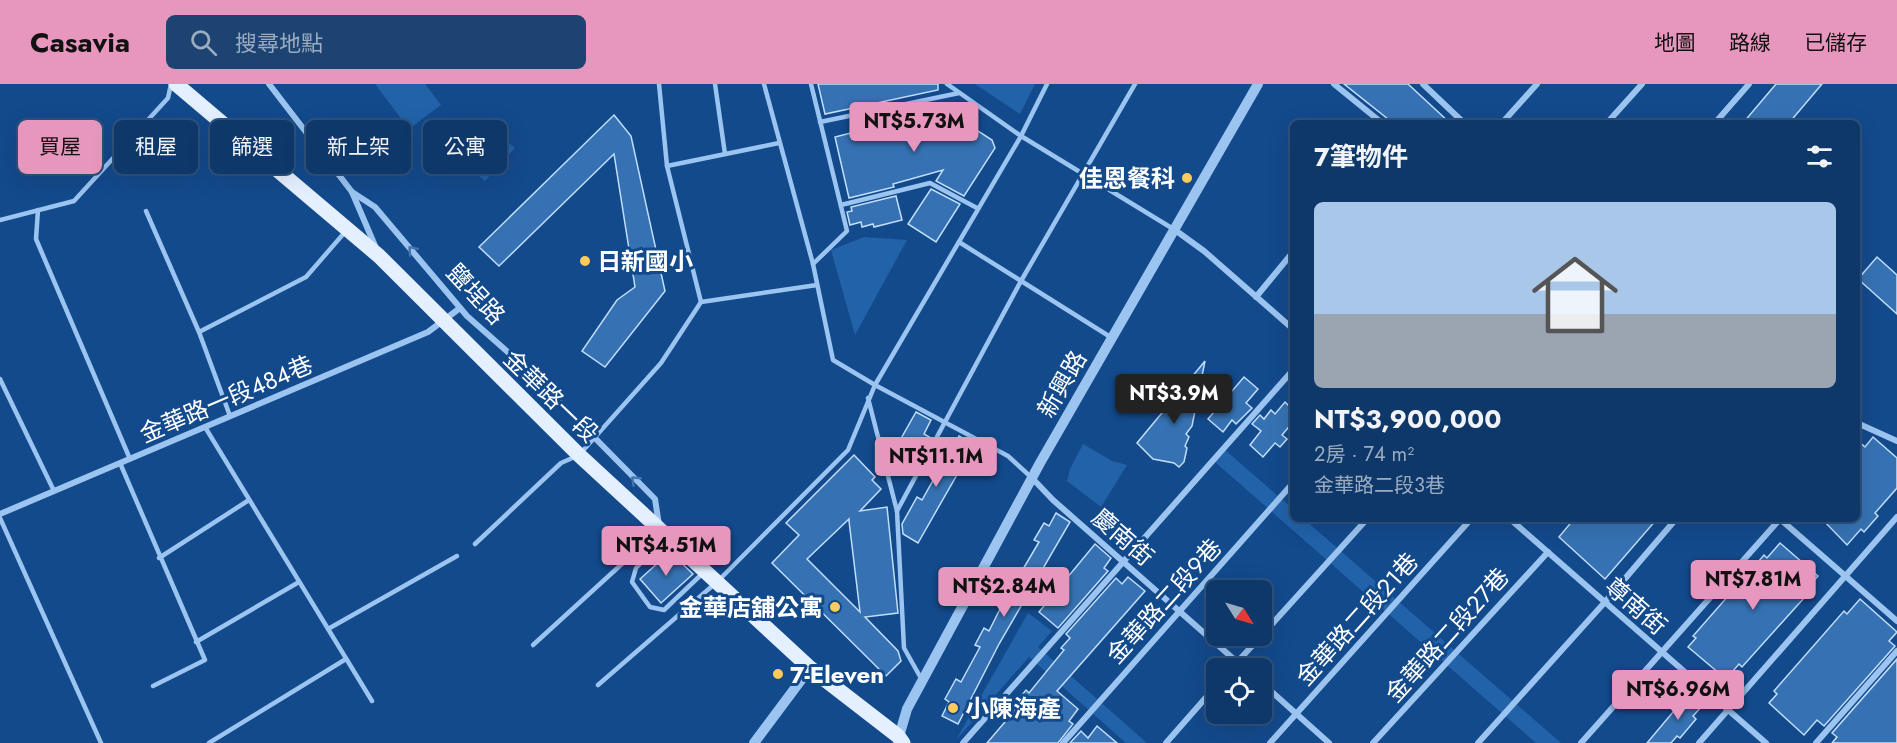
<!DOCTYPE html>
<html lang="zh-TW">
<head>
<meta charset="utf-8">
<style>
  body { margin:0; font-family:Jost,"Noto Sans TC",sans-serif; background:#1c4371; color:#f1f3f6; height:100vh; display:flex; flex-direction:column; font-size:22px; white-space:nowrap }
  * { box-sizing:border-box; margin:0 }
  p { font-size:20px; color:#9bacc0 }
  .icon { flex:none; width:33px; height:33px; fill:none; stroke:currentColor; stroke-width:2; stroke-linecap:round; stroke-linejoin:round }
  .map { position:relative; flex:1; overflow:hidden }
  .details { position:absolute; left:1290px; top:36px; width:570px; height:402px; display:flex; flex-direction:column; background:#0e3869; border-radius:9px; box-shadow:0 6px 24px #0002,0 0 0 2px #2e527d }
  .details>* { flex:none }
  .top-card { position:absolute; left:18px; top:36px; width:570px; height:54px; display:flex; gap:12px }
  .needle { width:39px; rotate:127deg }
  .tools { position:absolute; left:1206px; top:496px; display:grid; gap:12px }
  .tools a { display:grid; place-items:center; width:66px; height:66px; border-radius:9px; background:#0e3869; box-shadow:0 6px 24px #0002,0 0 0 2px #2e527d; font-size:30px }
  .price { position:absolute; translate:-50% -51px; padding:0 14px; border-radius:6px; background:#e797bd; color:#111; font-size:20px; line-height:39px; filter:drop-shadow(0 2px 3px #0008) }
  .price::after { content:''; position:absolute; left:50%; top:36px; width:18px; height:14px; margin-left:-9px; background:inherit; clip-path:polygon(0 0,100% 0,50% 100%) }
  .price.current { background:#222; color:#fff }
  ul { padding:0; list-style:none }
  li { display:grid; align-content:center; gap:12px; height:318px; padding:0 24px }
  li span { display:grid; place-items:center; height:186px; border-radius:9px; color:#555 }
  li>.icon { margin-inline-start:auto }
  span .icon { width:108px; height:108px; fill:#fffc; stroke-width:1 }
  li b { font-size:26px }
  h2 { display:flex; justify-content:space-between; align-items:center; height:72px; padding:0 24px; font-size:26px }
  .pill { padding:0 21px; border-radius:9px; background:#0e3869; box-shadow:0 6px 24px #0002,0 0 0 2px #2e527d; font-size:21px; line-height:54px }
  .pill.current { background:#e797bd; color:#111 }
  header { display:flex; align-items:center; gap:36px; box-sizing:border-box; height:84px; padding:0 30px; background:#e797bd; color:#111 }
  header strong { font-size:28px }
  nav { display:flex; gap:33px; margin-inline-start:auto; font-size:21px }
  .search { width:420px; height:54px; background:#1c4371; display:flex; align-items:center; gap:15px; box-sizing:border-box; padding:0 21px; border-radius:9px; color:#9bacc0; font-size:22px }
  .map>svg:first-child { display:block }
  .green { fill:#2162a9 }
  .building { fill:#3672b3; stroke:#c1ddfc; stroke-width:1.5; fill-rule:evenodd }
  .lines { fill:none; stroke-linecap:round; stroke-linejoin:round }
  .service { stroke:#9bc4f1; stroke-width:4.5 }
  .minor { stroke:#9bc4f1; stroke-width:6 }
  .tertiary { stroke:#9bc4f1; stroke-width:10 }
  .primary { stroke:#e4efff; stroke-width:15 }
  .oneway { stroke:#4375af }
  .poi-dot { fill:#ffcb5a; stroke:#134a8c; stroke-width:2 }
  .labels { text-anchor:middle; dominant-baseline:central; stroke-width:6; stroke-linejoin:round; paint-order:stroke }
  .poi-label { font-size:24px; font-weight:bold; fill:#fff; stroke:#134a8c; text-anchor:start }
  .street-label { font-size:24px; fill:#fff; stroke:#134a8c }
</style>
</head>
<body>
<header>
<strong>Casavia</strong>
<div class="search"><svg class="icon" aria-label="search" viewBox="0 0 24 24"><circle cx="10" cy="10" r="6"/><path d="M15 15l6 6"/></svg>搜尋地點</div>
<nav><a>地圖</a><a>路線</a><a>已儲存</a></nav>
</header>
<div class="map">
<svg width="1897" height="659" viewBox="0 0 1897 659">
  <rect width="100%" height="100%" fill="#134a8c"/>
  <g class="green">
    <polygon points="375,0 425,0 441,21 409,45"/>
    <polygon points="975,0 1035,0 1020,30"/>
    <polygon points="501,52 515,64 485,97 471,85"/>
    <polygon points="864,153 907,156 855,251 831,166"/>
    <polygon points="1083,360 1112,377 1127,381 1101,423 1067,397 1070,385"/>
    <polygon points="1224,365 1293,425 1293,435 1304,435 1561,659 1536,659 1215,378"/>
    <polygon points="1028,529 1052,547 1038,563 1147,659 1126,659 1029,573 956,656"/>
  </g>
  <g class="building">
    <polygon points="818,0 938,0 938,6 825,30"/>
    <polygon points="1344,0 1408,0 1450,39 1393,39"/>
    <polygon points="1776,0 1822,0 1789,39 1743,39"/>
    <polygon points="944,25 992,56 995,64 964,112 936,97 943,86 893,100 894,103 849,114 835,53"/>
    <polygon points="614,31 631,52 665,207 605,283 582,267 617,216 635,203 614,70 499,182 479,163"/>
    <polygon points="931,105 960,120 936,158 908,140"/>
    <polygon points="896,112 902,136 874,143 873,140 862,143 861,138 850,141 847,128 852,127 851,123"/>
    <polygon points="1877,173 1897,191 1897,230 1858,195"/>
    <polygon points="1205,277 1192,342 1186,350 1189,353 1185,362 1187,364 1184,378 1179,383 1174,379 1153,375 1137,359"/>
    <polygon points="1244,293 1258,305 1246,319 1252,324 1236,340 1232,336 1223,348 1208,335"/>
    <polygon points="1285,318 1293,326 1293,338 1282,351 1287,355 1280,363 1275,359 1263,373 1250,361 1261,347 1252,340 1260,331 1264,335 1271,326 1275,330"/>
    <polygon points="916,328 931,336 924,350 931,354 922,372 914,370 907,383 890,374"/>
    <polygon points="959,352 974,361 918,459 903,450 902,440 917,413 922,416 941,382 930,376 939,359 951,366"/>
    <polygon points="1873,353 1897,374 1897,404 1875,429 1878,432 1864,448 1861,445 1847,461 1822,435 1857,435 1857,356 1865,363"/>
    <path d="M854,371L875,393L872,396L881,405L860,427L887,423L898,529L865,533L898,567L901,577L886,592L772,479L799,451L786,439ZM849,435V437L860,528L807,475Z"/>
    <polygon points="1056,429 1070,438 999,560 958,640 942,632 949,618 945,615 956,595 961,598 980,563 975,561 984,544 989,547 1007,511 1002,509 1014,489 1019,492 1039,458 1034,456 1044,439 1049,442"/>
    <polygon points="1574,435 1657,435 1605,495 1559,453"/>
    <polygon points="1780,459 1818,492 1810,501 1813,504 1742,583 1739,580 1726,595 1688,563 1696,554 1693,552 1764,471 1767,474"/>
    <polygon points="1095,460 1111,474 1104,484 1108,487 1058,544 1039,528"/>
    <polygon points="670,468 693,490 661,519 640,495"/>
    <polygon points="1128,493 1145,507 1057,607 1078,625 1069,637 1073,640 1058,659 987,659 1016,625 1012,623 1026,606 1029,609 1064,566 1061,564 1070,554 1066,550 1116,494 1122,500"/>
    <polygon points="1860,515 1897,548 1889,557 1895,562 1824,642 1817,636 1804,651 1769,619 1777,610 1774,607 1844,527 1847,530"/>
    <polygon points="1897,575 1897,659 1832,659 1837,653 1832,649"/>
    <polygon points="1689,609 1703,621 1693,632 1696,635 1680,654 1677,652 1671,659 1647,659"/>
    <polygon points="1097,642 1117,659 1070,659 1081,647 1088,654"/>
  </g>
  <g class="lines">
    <g class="service">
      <polyline points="659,0 667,82 701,218"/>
      <polyline points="715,0 725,70"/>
      <polyline points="811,0 847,147 813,180"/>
      <polyline points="947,0 1021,52 1175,146"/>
      <polyline points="820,38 959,9"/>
      <polyline points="667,82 779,59"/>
      <polyline points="841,121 930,99 977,124"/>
      <polyline points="38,126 36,155 130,375"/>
      <polyline points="146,127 199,248 230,332"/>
      <polyline points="0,136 74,117 168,14 171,0"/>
      <polyline points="959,158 1112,254"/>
      <polyline points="199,248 306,193 345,148"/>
      <polyline points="0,295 54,407"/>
      <polyline points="868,314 897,427 904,564 922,596"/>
      <polyline points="205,343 372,617"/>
      <polyline points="120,379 205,576 153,602"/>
      <polyline points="1032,394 1008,372 875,301 1021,52 1047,0"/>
      <polyline points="897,427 1021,197 1135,0"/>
      <polyline points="0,434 101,659"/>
      <polyline points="666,454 636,484 632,498 650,523 664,526 704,488"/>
      <polyline points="475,460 561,379 579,371 661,279 701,218 817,201"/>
      <polyline points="159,474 249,416"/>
      <polyline points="328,545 457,472"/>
      <polyline points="196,558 299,498"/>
      <polyline points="533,561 658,447"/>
      <polyline points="598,601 718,497 848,366 875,301 833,276 813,180 764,0"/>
      <polyline points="209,659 346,575"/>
    </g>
    <g class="minor">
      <polyline points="269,0 352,108 376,164"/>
      <polyline points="1334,0 1382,39"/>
      <polyline points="1423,0 1464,39"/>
      <polyline points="1502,39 1537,0"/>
      <polyline points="1607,39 1642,0"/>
      <polyline points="1715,39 1749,0"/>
      <polyline points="352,108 375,123 467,232 526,284 655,415 659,441"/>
      <polyline points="1175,146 1204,167 1293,245"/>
      <polyline points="1256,213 1293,168"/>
      <polyline points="1857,339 1897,357"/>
      <polyline points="1032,394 1053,416 1245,585"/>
      <polyline points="0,430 428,248 460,224"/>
      <polyline points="1510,435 1766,659"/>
      <polyline points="1262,551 1367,435"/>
      <polyline points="1231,585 1261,552"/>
      <polyline points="1262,599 1329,659"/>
      <polyline points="963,659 1293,286"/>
      <polyline points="1063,659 1293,399"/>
      <polyline points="1166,659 1216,602"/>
      <polyline points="1270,659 1471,435"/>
      <polyline points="1373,659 1548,468"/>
      <polyline points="1478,659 1605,518 1676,435"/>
      <polyline points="1581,659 1780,435 1897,537"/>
      <polyline points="1699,659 1897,433"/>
      <polyline points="1816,659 1897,567"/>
    </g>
    <g class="tertiary">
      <polyline points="898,656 907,625 1040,379 1258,0"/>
      <polyline points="754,659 810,584"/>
    </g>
    <polyline class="primary" points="176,0 379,172 579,371 810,584 898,652 903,659"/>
  </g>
  <defs><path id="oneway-chevron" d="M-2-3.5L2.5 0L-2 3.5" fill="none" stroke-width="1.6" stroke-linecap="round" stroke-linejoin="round" transform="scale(1.5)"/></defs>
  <g class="oneway">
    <use href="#oneway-chevron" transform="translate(412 166) rotate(-131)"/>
    <use href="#oneway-chevron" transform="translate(635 396) rotate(-136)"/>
  </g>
  <g class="poi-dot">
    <circle cx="1187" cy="94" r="6"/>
    <circle cx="585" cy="177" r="6"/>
    <circle cx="835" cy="523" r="6"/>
    <circle cx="778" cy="590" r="6"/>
    <circle cx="953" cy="624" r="6"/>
  </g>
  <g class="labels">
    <g class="poi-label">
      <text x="1175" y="94" text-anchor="end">佳恩餐科</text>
      <text x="597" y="177">日新國小</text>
      <text x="823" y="523" text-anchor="end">金華店舖公寓</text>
      <text x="790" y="590">7-Eleven</text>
      <text x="965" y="624">小陳海產</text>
    </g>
    <g class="street-label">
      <text transform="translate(476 210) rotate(47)">鹽埕路</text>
      <text transform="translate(1062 300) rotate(-60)">新興路</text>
      <text transform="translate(551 312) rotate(44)">金華路一段</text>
      <text transform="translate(226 315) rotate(-23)">金華路一段484巷</text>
      <text transform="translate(1123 453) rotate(41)">慶南街</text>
      <text transform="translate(1164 517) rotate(-48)">金華路二段9巷</text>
      <text transform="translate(1636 522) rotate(41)">尊南街</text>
      <text transform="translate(1357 535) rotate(-48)">金華路二段21巷</text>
      <text transform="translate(1447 551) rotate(-48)">金華路二段27巷</text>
    </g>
  </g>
</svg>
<div class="tools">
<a><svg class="needle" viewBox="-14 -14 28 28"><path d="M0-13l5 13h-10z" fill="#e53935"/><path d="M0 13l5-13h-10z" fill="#9bacc0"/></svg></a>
<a><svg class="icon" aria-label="locate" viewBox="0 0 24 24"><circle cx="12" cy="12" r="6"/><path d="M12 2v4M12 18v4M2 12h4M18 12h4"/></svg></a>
</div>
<b class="price" style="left:914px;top:69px">NT$5.73M</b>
<b class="price current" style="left:1174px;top:341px">NT$3.9M</b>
<b class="price" style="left:936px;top:404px">NT$11.1M</b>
<b class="price" style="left:666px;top:493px">NT$4.51M</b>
<b class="price" style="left:1753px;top:527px">NT$7.81M</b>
<b class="price" style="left:1004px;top:534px">NT$2.84M</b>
<b class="price" style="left:1678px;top:637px">NT$6.96M</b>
<div class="top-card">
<a class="pill current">買屋</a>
<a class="pill">租屋</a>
<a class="pill">篩選</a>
<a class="pill">新上架</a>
<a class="pill">公寓</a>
</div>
<section class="details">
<h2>7筆物件<svg class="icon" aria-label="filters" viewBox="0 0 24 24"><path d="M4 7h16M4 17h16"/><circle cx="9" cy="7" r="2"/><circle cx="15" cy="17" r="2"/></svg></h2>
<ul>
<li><span style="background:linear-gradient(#a9c7e8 60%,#9aa5b1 0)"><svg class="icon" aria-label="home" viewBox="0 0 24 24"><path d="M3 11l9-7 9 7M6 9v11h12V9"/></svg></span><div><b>NT$3,900,000</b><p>2房 · 74 m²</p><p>金華路二段3巷</p></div></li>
</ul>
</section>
</div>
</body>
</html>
